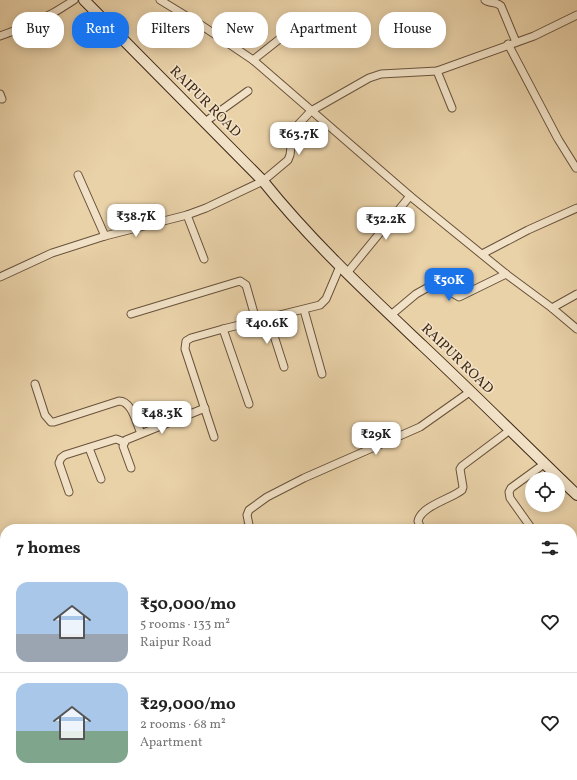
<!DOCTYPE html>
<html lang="en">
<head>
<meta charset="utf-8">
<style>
  body { margin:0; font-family:Vollkorn,serif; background:#f6f6f6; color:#222; height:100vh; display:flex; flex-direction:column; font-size:15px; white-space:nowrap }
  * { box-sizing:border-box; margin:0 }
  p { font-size:13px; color:#767676 }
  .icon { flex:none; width:22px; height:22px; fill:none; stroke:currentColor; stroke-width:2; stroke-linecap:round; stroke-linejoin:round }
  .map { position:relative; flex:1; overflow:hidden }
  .side { position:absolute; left:0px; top:524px; width:577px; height:256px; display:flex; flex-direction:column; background:#fff; border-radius:16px 16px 0 0; box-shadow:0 2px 10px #0003 }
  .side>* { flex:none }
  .guide { position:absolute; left:12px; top:12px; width:553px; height:36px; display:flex; gap:8px }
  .controls { position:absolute; left:525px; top:472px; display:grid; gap:8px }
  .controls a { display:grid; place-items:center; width:40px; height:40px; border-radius:50%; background:#fff; box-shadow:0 2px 10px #0003; font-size:20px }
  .price { position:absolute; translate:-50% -34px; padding:0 9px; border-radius:8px; background:#fff; color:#222; font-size:13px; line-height:26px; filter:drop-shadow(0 1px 2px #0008) }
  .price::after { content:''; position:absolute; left:50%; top:24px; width:12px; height:9px; margin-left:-6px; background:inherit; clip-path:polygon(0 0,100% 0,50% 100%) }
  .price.selected { background:#1a73e8; color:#fff }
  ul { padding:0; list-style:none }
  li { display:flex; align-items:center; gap:12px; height:100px; padding:0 16px }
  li+li { border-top:1px solid #e0e0e0 }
  li span { display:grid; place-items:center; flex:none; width:112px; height:80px; border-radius:12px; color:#555 }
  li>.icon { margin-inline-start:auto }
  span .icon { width:48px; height:48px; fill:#fffc; stroke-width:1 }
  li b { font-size:17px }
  h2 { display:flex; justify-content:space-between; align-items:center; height:48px; padding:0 16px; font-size:17px }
  .chip { padding:0 14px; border-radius:16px; background:#fff; box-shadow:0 2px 10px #0003; font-size:14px; line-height:36px }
  .chip.selected { background:#1a73e8; color:#fff }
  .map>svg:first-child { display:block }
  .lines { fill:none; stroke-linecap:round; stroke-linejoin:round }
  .minor-casing { stroke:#68523b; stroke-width:9 }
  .secondary-casing { stroke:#3d2817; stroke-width:12 }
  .minor { stroke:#f1e1c6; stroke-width:7 }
  .secondary { stroke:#f1e1c6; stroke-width:10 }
  .labels { text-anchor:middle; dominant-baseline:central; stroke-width:3.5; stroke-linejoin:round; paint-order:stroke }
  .street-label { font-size:14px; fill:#3d2817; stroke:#f1e1c6 }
</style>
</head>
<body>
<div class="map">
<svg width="577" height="780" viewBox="0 0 577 780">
  <rect width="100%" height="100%" fill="#e9d1a8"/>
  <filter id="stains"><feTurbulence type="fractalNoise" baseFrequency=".005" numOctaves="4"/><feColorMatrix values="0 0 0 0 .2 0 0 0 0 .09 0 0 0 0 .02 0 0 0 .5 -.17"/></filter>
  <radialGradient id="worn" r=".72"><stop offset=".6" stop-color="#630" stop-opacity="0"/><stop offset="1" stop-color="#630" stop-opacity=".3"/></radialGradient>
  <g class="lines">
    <g class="minor-casing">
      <g id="minor">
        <polyline points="160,0 201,25 253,60 410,196 506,274 552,308 577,329"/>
        <path d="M485,0C490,4 496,1 501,6L516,42"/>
        <path d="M0,36C27,27 51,16 74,0"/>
        <polyline points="508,44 558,139 576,168"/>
        <polyline points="253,60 296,26"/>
        <polyline points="437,71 452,108"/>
        <polyline points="0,94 2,99"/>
        <polyline points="205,122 248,91"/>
        <polyline points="78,175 105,236"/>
        <polyline points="187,215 204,259"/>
        <polyline points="482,254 528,230 577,208"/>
        <polyline points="347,273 410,196"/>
        <polyline points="0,277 52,253 105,236 187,215 206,208 263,181 288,160 290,155 293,130 311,111 369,78 381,74 437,71 534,36 577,15"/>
        <polyline points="552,308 577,294"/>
        <polyline points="304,310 322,374"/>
        <polyline points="131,314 240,281 246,285 256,320"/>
        <polyline points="391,315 416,294 441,280 447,282 454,294 459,297 506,274"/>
        <polyline points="268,317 284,367"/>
        <polyline points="223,329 249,404"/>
        <path d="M35,384L45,415L51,422H54L119,401C132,401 136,423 141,433"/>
        <polyline points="214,437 185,349 186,341 191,338 223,329 320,305 326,299 340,266"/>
        <polyline points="89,448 101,479"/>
        <polyline points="131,468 123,446 126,440 205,408"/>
        <polyline points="69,492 59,463 61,458 65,455 116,439 124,442"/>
        <polyline points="245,529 249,525 247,515 249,510 267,497 304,478 420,427 471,391"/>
        <path d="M421,529L418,521C421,506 451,499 462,490L463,487L460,469L462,466L510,430"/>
        <polyline points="532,529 510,498 509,492 511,488 544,464"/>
        <polyline points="572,579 577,576"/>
        <polyline points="572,647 577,654"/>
        <polyline points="572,698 577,704"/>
        <polyline points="572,720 577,717"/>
        <polyline points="0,730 5,727"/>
        <polyline points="209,775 215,780"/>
        <polyline points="240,775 242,780"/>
        <polyline points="343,775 346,780"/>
        <polyline points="438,775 442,780"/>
        <polyline points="164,780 175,775"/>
        <polyline points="476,780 484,775"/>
      </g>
    </g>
    <g class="secondary-casing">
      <path id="secondary" d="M84,0L263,181C311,241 367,293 422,345C474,394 525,445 577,495"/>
    </g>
    <use href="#minor" class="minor"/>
    <use href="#secondary" class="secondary"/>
  </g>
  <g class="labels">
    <g class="street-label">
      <text transform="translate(205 102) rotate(45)">RAIPUR ROAD</text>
      <text transform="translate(457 359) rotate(44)">RAIPUR ROAD</text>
    </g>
  </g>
  <rect width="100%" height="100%" filter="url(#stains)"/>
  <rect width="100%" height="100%" fill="url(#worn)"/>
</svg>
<div class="controls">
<a><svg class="icon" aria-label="locate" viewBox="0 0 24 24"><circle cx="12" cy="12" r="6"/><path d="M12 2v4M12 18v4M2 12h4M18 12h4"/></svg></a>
</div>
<b class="price" style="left:299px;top:156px">₹63.7K</b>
<b class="price" style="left:136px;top:238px">₹38.7K</b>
<b class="price" style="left:386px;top:241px">₹32.2K</b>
<b class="price selected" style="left:449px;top:302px">₹50K</b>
<b class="price" style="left:267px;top:345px">₹40.6K</b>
<b class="price" style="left:162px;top:435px">₹48.3K</b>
<b class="price" style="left:376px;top:456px">₹29K</b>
<div class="guide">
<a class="chip">Buy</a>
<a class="chip selected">Rent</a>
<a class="chip">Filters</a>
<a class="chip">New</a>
<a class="chip">Apartment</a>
<a class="chip">House</a>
</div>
<section class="side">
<h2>7 homes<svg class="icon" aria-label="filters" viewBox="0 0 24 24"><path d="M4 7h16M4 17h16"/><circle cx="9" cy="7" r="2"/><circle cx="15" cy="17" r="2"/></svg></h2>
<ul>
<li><span style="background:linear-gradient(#a9c7e8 65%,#9aa5b1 0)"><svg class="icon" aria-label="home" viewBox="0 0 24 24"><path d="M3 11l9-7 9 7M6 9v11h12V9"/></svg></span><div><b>₹50,000/mo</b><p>5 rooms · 133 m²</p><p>Raipur Road</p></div><svg class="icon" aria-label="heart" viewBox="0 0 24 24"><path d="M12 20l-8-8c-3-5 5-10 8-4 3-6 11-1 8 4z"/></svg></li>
<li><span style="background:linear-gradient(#a9c7e8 60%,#7fa58c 0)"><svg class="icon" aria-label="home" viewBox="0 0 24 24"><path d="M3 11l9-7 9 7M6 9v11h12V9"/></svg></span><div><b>₹29,000/mo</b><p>2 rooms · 68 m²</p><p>Apartment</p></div><svg class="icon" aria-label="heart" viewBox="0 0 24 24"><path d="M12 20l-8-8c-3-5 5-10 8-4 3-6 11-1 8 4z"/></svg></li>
</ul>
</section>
</div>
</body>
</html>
